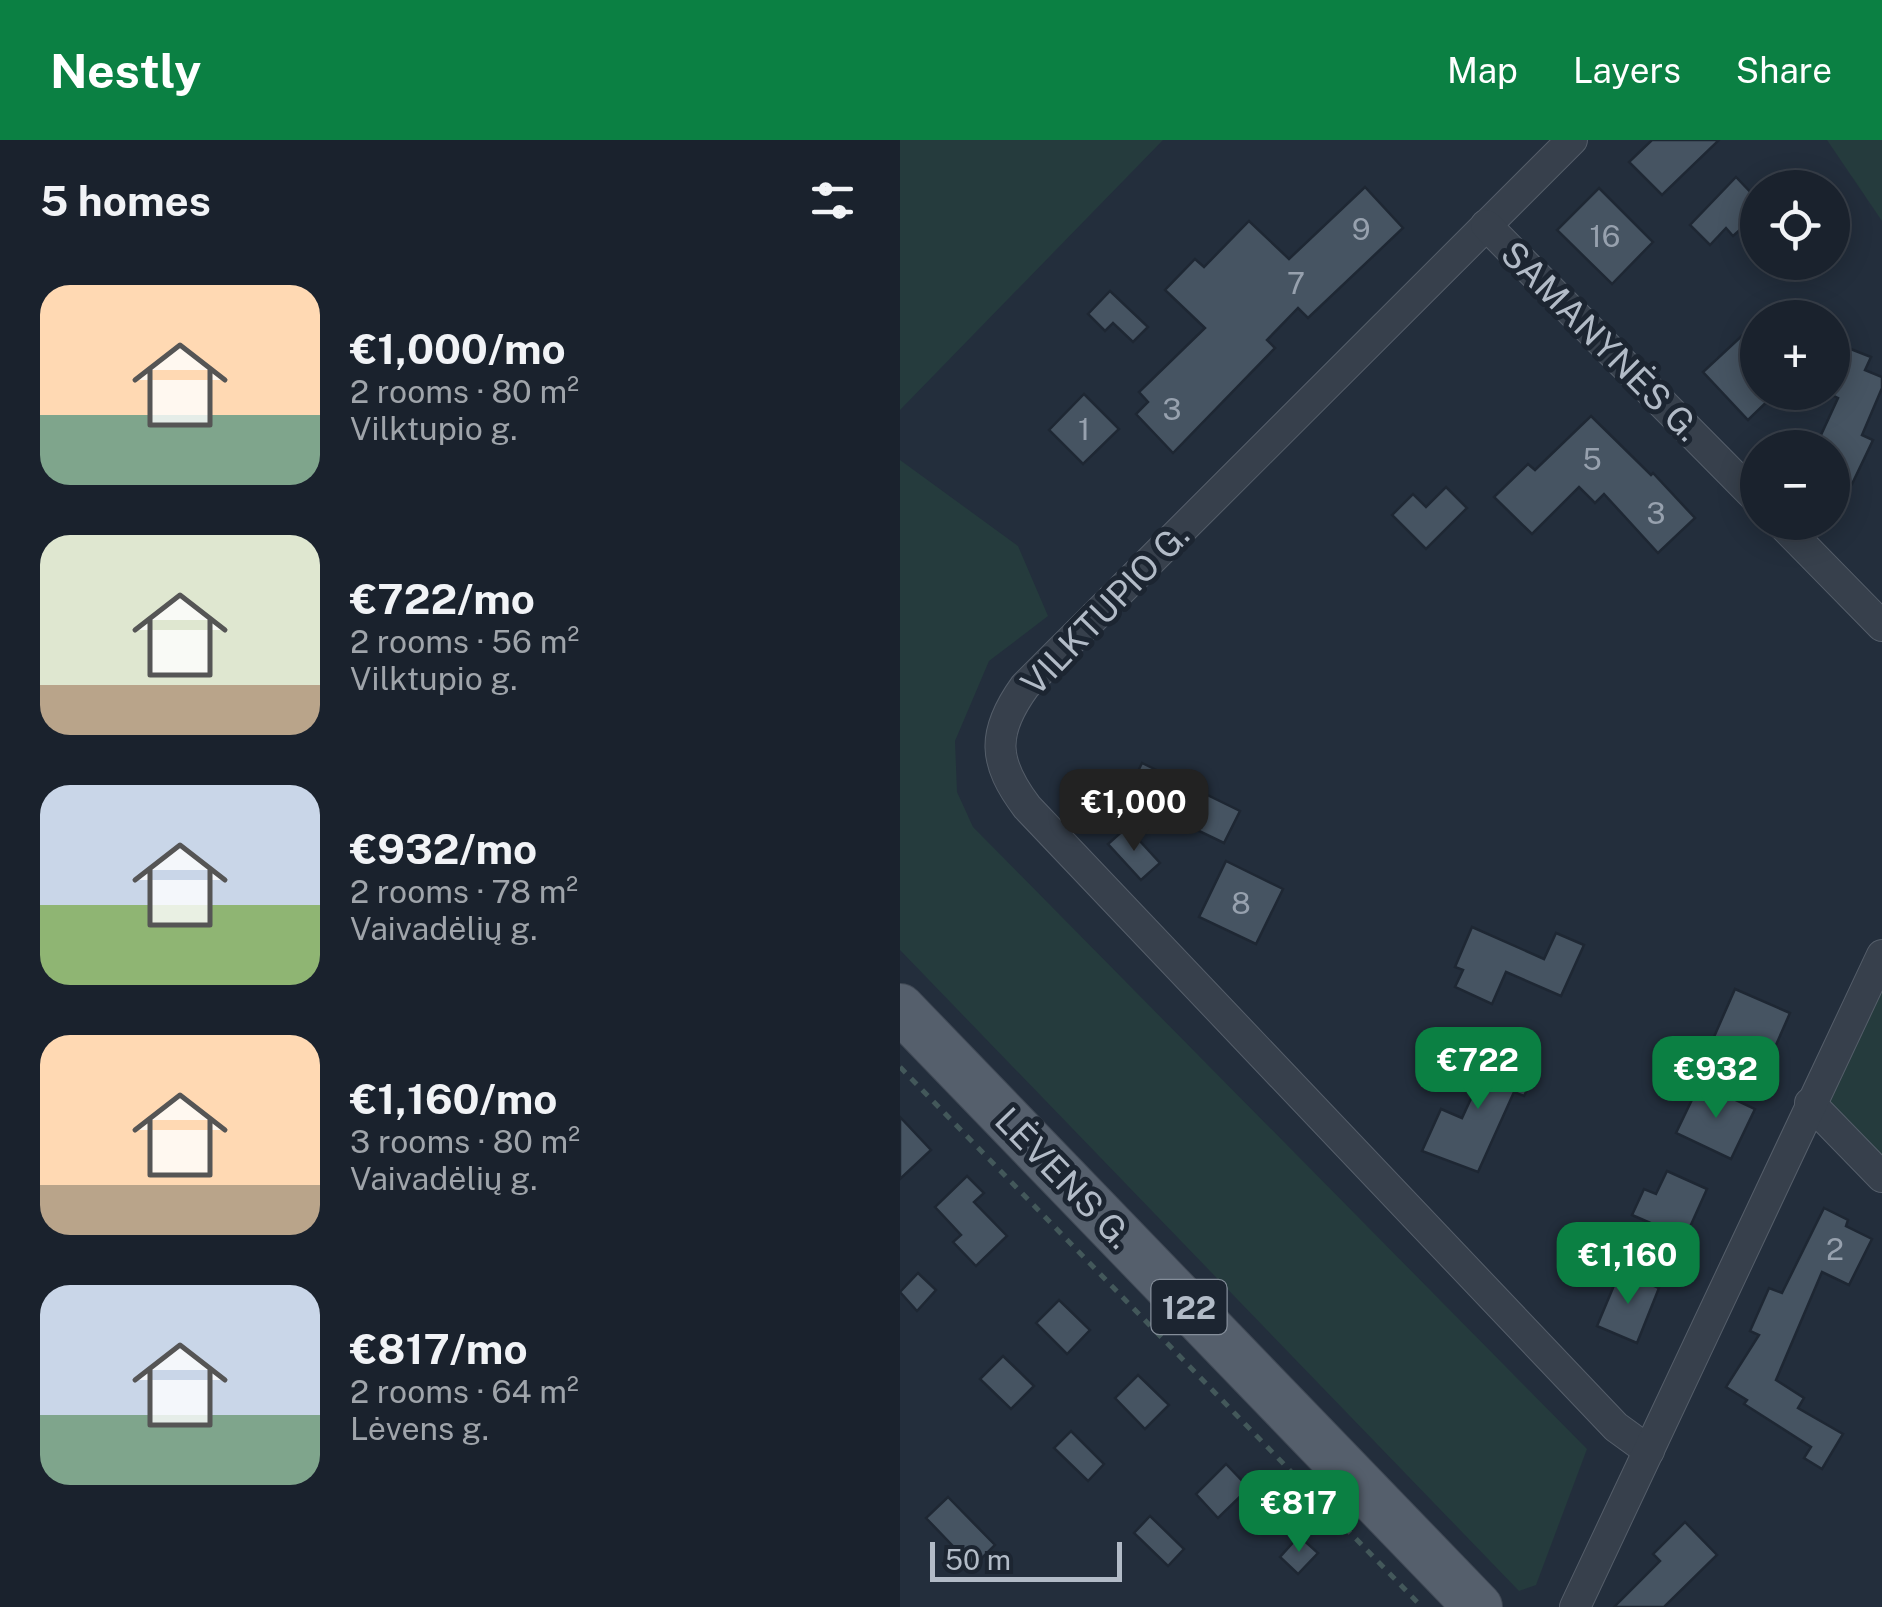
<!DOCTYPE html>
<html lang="en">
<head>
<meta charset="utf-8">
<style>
  body { margin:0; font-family:"Public Sans",sans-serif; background:#272f39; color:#f1f3f6; height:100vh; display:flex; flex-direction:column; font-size:38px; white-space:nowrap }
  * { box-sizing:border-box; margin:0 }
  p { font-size:32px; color:#9fa4aa }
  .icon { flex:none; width:55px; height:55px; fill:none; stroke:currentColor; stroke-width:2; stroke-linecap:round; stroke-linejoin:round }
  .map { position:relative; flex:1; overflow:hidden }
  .drawer { display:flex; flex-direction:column; background:#1a222d; width:900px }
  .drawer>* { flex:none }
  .fabs { position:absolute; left:840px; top:30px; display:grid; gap:20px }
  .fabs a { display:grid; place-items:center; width:110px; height:110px; border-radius:50%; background:#1a222d; box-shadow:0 5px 25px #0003,0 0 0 2px #383f49; font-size:50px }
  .scale { position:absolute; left:30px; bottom:25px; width:192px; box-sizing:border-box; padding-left:10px; border:5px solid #b2bbc7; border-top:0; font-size:28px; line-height:35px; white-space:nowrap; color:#b2bbc7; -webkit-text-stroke:8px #1c2531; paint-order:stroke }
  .price { position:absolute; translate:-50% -85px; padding:0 22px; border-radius:20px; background:#0b8043; color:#fff; font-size:32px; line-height:65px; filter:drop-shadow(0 2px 5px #0008) }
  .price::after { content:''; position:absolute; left:50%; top:60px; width:30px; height:22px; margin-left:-15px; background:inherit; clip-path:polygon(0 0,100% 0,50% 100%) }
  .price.on { background:#222; color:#fff }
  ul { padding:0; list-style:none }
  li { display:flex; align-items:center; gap:30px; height:250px; padding:0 40px }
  li span { display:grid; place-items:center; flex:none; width:280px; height:200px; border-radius:30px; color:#555 }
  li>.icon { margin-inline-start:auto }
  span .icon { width:120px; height:120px; fill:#fffc; stroke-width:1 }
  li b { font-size:42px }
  h2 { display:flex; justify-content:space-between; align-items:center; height:120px; padding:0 40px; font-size:42px }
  header { display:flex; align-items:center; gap:60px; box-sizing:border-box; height:140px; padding:0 50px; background:#0b8043; color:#fff }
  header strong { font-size:48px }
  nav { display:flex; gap:55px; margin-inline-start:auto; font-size:35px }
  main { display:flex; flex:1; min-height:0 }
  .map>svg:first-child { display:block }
  .green { fill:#253b3d }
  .building { fill:#465462; stroke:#1e2733; stroke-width:2.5 }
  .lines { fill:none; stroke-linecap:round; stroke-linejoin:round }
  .minor-casing { stroke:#555e6a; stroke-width:32 }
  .primary-casing { stroke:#404955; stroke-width:50 }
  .path { stroke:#43585a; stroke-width:5; stroke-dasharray:8 8; stroke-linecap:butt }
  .minor { stroke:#37404c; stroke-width:30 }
  .primary { stroke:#555f6c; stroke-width:48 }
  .labels { text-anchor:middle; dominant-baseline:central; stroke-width:10; stroke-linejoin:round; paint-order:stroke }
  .number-label { font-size:30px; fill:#97a1ae }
  .shield { fill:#1c2531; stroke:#858e9a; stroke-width:2.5 }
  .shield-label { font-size:32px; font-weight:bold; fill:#b2bbc7 }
  .street-label { font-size:35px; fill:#b2bbc7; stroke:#1c2531 }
</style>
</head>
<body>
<header>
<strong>Nestly</strong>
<nav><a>Map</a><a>Layers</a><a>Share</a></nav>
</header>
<main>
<section class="drawer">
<h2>5 homes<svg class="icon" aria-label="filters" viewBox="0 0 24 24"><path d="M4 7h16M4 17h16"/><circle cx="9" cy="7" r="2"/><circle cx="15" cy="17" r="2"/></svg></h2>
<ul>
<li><span style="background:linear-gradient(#ffd9b3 65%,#7fa58c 0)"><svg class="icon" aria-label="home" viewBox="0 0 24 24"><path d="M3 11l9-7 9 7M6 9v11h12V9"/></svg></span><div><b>€1,000/mo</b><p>2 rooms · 80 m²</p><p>Vilktupio g.</p></div></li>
<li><span style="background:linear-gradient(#dfe7d0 75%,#b9a48a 0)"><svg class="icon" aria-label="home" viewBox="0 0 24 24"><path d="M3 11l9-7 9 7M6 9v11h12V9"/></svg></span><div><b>€722/mo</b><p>2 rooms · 56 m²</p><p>Vilktupio g.</p></div></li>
<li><span style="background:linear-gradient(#c9d6e8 60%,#8fb573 0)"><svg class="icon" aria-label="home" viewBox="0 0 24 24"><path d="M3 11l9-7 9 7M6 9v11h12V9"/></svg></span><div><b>€932/mo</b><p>2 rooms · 78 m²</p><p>Vaivadėlių g.</p></div></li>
<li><span style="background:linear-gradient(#ffd9b3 75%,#b9a48a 0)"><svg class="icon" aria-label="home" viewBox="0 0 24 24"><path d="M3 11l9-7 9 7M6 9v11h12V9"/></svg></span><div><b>€1,160/mo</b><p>3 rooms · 80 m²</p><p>Vaivadėlių g.</p></div></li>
<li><span style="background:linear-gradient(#c9d6e8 65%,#7fa58c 0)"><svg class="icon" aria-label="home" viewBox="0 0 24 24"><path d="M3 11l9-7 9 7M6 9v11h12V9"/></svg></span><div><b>€817/mo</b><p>2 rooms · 64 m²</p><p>Lėvens g.</p></div></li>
</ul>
</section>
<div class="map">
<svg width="982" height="1467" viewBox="0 0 982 1467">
  <rect width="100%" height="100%" fill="#232e3c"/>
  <g class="green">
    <polygon points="0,0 263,0 0,270"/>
    <polygon points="927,0 982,0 982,81"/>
    <polygon points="0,320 118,406 148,476 89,521 55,601 57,652 73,687 687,1309 636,1445 619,1451 0,810"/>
    <polygon points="982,815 982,1037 910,963"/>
  </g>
  <g class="building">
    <polygon points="752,0 819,0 762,55 729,22"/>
    <polygon points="836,37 856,58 843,70 851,80 833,96 826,88 810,105 790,85"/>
    <polygon points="465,47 503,88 408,178 398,168 367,200 375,208 273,313 236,274 248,262 239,252 305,188 265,150 295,119 304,127 349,81 389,119"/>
    <polygon points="699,48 753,102 712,144 657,90"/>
    <polygon points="210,151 248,187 233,202 213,183 205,191 188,174"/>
    <polygon points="847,191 858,203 858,252 877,252 848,280 803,232"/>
    <polygon points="943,206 971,217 965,230 982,237 982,248 962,295 973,300 952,344 932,335 932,308 915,308 938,258 932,255 932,231"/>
    <polygon points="184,254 219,289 183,324 149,290"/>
    <polygon points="691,276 751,335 753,333 795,378 758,413 704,354 695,363 679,347 632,394 594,357 628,324 635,330"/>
    <polygon points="546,347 567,368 526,409 492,375 513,354 526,367"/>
    <polygon points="242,623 340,671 324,703 226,656"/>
    <polygon points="227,687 260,723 241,740 208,704"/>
    <polygon points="326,721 383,749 356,804 299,777"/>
    <polygon points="572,787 644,819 656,793 684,805 661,856 606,832 592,864 555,847 563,830 555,827"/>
    <polygon points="835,849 890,873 865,930 810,906"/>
    <polygon points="575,907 635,934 624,956 614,952 578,1032 522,1011 541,969 562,978 581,937 565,930"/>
    <polygon points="800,943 855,969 831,1019 776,993"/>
    <polygon points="0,977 31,1010 0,1039"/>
    <polygon points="767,1031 807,1049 785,1098 732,1075 744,1049 756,1054"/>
    <polygon points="67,1036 84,1053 74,1062 107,1096 76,1126 53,1102 61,1095 35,1067"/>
    <polygon points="924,1068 948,1080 946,1086 972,1099 949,1145 922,1132 876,1240 904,1258 898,1268 943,1294 922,1329 904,1318 911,1307 844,1264 847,1260 826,1247 859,1195 850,1191 869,1148 882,1153"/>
    <polygon points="720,1131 759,1148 737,1203 697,1186"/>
    <polygon points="18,1133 36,1150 17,1171 0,1152"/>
    <polygon points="159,1160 190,1190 167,1214 136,1183"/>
    <polygon points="103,1216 134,1246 111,1269 80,1239"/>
    <polygon points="238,1235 269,1265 245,1289 215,1258"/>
    <polygon points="171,1291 204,1324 188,1341 154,1308"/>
    <polygon points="326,1324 349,1348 318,1378 296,1354"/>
    <polygon points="48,1357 95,1405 73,1427 26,1378"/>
    <polygon points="250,1376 284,1409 268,1426 234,1393"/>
    <polygon points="785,1382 817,1415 764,1467 714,1467 760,1421 753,1414"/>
    <polygon points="399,1396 418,1413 398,1434 380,1417"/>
  </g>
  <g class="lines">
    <g class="minor-casing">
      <g id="minor">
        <path d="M672,0L125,546C91,593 93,622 127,667L716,1287L749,1311"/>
        <polyline points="586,85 858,360"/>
        <polyline points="880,382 982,486"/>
        <polyline points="910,963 982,1037"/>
        <polyline points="675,1467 982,815"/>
      </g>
    </g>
    <g class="primary-casing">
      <polyline id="primary" points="0,868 578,1467"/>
    </g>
    <polyline class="path" points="0,927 522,1467"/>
    <use href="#minor" class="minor"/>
    <use href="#primary" class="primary"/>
  </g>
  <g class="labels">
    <g class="number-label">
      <text x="461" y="89">9</text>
      <text x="705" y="96">16</text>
      <text x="396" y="143">7</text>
      <text x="272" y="269">3</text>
      <text x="184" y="289">1</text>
      <text x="692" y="319">5</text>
      <text x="756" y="373">3</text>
      <text x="341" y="763">8</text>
      <text x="935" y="1109">2</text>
    </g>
    <rect class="shield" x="251.5" y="1140" width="75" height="54" rx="8"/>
    <g class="shield-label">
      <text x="289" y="1167">122</text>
    </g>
    <g class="street-label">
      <text transform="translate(701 201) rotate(45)">SAMANYNĖS G.</text>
      <text transform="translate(205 469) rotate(-46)">VILKTUPIO G.</text>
      <text transform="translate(164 1038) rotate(46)">LĖVENS G.</text>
    </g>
  </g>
</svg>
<div class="fabs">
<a><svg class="icon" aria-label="locate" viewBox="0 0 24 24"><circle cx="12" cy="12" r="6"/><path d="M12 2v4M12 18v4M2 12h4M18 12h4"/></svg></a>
<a>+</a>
<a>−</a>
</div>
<div class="scale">50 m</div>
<b class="price on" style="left:234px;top:714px">€1,000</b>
<b class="price" style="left:578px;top:972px">€722</b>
<b class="price" style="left:816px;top:981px">€932</b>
<b class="price" style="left:728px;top:1167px">€1,160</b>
<b class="price" style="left:399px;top:1415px">€817</b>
</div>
</main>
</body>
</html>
